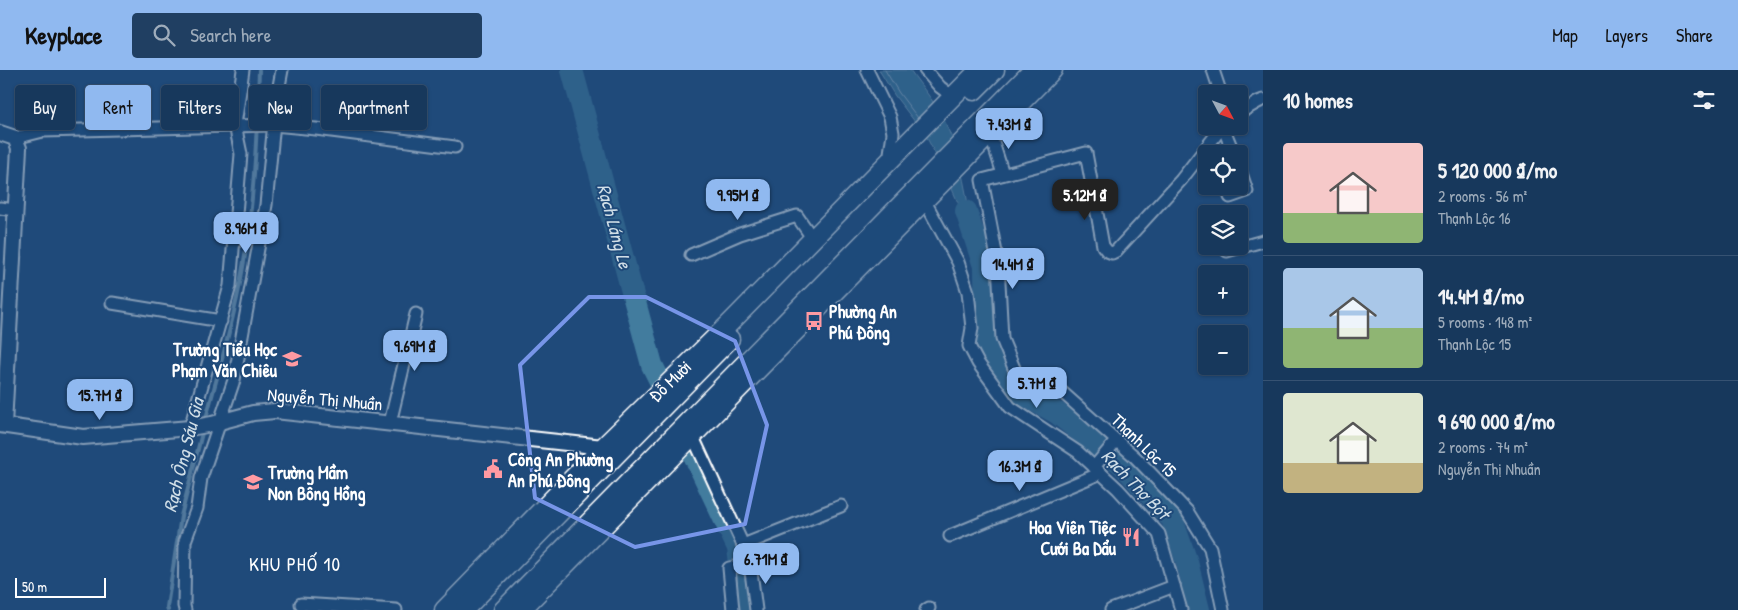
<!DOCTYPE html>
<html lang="en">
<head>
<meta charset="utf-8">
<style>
  body { margin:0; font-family:"Patrick Hand",sans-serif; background:#203f62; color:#f1f3f6; height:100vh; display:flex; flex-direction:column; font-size:19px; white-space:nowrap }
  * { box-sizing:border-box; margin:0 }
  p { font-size:16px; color:#9eacbb }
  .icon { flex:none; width:28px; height:28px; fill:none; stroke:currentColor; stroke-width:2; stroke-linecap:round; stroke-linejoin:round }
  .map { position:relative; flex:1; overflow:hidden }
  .details { display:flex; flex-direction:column; background:#17385c; width:475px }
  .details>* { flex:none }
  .guide { position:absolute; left:15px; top:15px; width:475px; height:45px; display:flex; gap:10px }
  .needle { width:32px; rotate:131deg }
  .buttons { position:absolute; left:1198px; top:15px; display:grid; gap:10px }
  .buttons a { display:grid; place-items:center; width:50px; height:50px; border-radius:5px; background:#17385c; box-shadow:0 1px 4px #0004,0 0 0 1px #365272; font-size:25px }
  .scale { position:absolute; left:15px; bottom:12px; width:91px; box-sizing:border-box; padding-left:5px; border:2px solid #fff; border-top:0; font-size:14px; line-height:18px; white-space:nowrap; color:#fff; -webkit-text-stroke:4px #1f4a7a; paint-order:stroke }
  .price { position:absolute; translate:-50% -42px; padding:0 11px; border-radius:10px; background:#90b9f0; color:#111; font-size:16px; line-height:32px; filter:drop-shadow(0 1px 2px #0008) }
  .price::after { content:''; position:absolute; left:50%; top:30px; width:15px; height:11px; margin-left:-8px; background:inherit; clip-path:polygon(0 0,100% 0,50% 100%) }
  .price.on { background:#222; color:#fff }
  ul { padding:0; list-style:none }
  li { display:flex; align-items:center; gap:15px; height:125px; padding:0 20px }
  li+li { border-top:1px solid #365272 }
  li span { display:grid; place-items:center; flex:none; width:140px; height:100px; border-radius:5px; color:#555 }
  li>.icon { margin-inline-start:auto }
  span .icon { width:60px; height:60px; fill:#fffc; stroke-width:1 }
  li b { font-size:21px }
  h2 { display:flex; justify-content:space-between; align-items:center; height:60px; padding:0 20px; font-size:21px }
  .chip { padding:0 18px; border-radius:5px; background:#17385c; box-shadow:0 1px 4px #0004,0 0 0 1px #365272; font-size:18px; line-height:45px }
  .chip.on { background:#90b9f0; color:#111 }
  header { display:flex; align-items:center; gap:30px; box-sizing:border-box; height:70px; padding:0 25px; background:#90b9f0; color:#111 }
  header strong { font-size:24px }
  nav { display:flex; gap:28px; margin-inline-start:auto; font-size:18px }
  .search { width:350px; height:45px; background:#203f62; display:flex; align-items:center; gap:12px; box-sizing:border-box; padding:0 18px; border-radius:5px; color:#9eacbb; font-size:19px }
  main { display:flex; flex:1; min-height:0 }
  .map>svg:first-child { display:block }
  .water { fill:#437b9e; stroke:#8eb0c5 }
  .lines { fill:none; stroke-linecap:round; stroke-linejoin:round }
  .shore { stroke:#b4cad8; stroke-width:1 }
  .stream { stroke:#8eb0c5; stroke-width:4 }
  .river { stroke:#437b9e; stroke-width:22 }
  .minor-casing { stroke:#fff; stroke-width:15 }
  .tertiary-casing { stroke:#fff; stroke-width:18 }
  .trunk-casing { stroke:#fff; stroke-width:21 }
  .minor { stroke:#1f4a7a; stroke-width:11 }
  .tertiary { stroke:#1f4a7a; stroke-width:14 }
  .trunk { stroke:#1f4a7a; stroke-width:18 }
  .marked { fill:none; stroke:#7795e8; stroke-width:4; stroke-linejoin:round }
  .labels { text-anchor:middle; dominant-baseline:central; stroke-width:4; stroke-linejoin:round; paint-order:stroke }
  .poi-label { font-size:18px; font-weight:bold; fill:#fff; stroke:#1f4a7a; text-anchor:start }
  .street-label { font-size:18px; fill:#fff; stroke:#1f4a7a }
  .water-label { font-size:19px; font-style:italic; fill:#d0dee7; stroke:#1f4a7a }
  .neighbourhood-label { font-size:19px; letter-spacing:1px; fill:#fff; stroke:#1f4a7a }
</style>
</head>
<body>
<header>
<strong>Keyplace</strong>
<div class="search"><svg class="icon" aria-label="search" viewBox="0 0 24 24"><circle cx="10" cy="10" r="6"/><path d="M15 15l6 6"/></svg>Search here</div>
<nav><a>Map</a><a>Layers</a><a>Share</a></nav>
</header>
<main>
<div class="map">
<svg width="1263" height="540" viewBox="0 0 1263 540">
  <rect width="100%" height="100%" fill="#1f4a7a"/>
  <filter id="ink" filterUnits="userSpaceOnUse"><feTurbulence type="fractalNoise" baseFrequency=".02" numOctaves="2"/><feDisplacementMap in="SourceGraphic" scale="10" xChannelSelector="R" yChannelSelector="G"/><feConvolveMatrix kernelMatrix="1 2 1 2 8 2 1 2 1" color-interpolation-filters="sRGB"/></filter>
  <g filter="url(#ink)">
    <path class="water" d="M879,0H910C922,17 937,35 946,54C962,90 967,130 974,169L945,103L926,66L895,26Z"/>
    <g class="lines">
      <polyline class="shore" points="885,0 899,23 918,48"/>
      <g class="stream">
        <path d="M205,352C221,292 239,233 247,171C255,114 257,57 259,0"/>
        <polyline points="168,540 167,537 181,446 203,359"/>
      </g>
      <g class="river">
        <polyline points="572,0 652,295 660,311"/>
        <polyline points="966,141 985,199 986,263 993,297 1013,319 1057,343 1123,395 1172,449 1187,492 1199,540"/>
        <polyline points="692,381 738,478 746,540"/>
      </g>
      <g class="minor-casing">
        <g id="minor">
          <polyline points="867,0 890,47 893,63 889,90"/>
          <polyline points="925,0 940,17 953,27"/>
          <polyline points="1213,0 1221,24"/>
          <polyline points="1239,43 1258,32 1263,30"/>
          <polyline points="1223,57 1234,84"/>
          <polyline points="990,63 1003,104"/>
          <polyline points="15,68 43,61 274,55 316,59 455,77"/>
          <polyline points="922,126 958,192 968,222 972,258 969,276 978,293 1010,337 1078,382 1118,419 1159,464 1181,540"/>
          <polyline points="1230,127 1247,121 1239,97"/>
          <polyline points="0,138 15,140"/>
          <polyline points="1227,181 1263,171"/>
          <polyline points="691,185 740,164 797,146 813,169"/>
          <polyline points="112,233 221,251"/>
          <polyline points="390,353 416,244"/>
          <polyline points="190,358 230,216 241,84 235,55 243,0"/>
          <polyline points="692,365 743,475 750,494 756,540"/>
          <polyline points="1094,397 1116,371"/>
          <polyline points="950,466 1101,403"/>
          <polyline points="743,475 841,436"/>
          <polyline points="301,534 396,540"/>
          <polyline points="185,540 184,536 185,471 197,438 201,408 234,310 266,135 276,32 282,0"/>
          <polyline points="733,540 729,498 750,494"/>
          <polyline points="926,540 929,538"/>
          <polyline points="1111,540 1174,516"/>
          <polyline points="1223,540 1210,478 1187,441 1135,387 1063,323 1016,303 1002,269 998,193 982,110 1086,83 1103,176 1107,181 1112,183 1116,181 1181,110 1223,56"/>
        </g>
      </g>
      <g class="tertiary-casing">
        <g id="tertiary">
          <polyline points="0,63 15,68 19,78 4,355"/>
          <polyline points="0,355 83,367 190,358 212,354 253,343 275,341 603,377 609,381"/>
        </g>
      </g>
      <g class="trunk-casing">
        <g id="trunk">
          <polyline points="974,21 995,0"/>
          <polyline points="444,540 603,377 730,253 979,0"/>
          <polyline points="464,540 730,269"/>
          <polyline points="503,540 1033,0"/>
          <polyline points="521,540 1053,0"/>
        </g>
      </g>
      <use href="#minor" class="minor"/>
      <use href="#tertiary" class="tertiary"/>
      <use href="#trunk" class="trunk"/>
    </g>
  </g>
  <path d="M0 0H1263V540H0ZM589,227H646L735,271L767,355L745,454L635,477L535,428L520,295Z" fill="#1f4a7a" fill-opacity=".55" fill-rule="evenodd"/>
  <path class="marked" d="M589,227H646L735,271L767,355L745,454L635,477L535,428L520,295Z"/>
  <defs>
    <g id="bus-bare" transform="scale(1.5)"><path d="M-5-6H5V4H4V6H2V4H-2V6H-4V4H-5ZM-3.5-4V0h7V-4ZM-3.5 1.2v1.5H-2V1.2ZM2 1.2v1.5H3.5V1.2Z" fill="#ff9aa2" stroke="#1f4a7a" stroke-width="2.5" paint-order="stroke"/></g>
    <g id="school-bare" transform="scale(1.5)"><path d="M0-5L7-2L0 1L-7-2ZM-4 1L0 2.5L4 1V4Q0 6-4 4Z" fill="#ff9aa2" stroke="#1f4a7a" stroke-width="2.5" paint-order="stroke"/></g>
    <g id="civic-bare" transform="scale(1.5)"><path d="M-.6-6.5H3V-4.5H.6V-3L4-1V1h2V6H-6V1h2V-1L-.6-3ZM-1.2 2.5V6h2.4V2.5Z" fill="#ff9aa2" stroke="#1f4a7a" stroke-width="2.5" paint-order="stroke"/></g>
    <g id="restaurant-bare" transform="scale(1.5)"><path d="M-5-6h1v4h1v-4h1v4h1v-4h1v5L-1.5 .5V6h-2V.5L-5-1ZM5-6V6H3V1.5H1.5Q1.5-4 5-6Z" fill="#ff9aa2" stroke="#1f4a7a" stroke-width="2.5" paint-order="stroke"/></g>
  </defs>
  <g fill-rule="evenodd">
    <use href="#bus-bare" x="814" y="251"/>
    <use href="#school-bare" x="292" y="289"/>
    <use href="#civic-bare" x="493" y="399"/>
    <use href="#school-bare" x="253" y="412"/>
    <use href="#restaurant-bare" x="1131" y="467"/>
  </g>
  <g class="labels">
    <g class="poi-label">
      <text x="829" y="241">Phường An<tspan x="829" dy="21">Phú Đông</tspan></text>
      <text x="277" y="279" text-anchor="end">Trường Tiểu Học<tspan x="277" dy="21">Phạm Văn Chiêu</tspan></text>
      <text x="508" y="389">Công An Phường<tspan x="508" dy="21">An Phú Đông</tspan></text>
      <text x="268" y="402">Trường Mầm<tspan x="268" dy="21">Non Bông Hồng</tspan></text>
      <text x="1116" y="457" text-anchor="end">Hoa Viên Tiệc<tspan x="1116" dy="21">Cưới Ba Dẩu</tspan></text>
    </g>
    <g class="street-label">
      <text transform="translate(670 311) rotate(-44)">Đỗ Mười</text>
      <text transform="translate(325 329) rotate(5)">Nguyễn Thị Nhuần</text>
      <text transform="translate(1144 375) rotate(44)">Thạnh Lộc 15</text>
    </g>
    <g class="water-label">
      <text transform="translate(615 156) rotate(75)">Rạch Láng Le</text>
      <text transform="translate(183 385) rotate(-76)">Rạch Ông Sáu Gia</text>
      <text transform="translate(1136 414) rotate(46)">Rạch Thợ Bột</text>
    </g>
    <g class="neighbourhood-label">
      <text x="295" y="494">KHU PHỐ 10</text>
    </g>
  </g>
</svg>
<div class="buttons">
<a><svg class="needle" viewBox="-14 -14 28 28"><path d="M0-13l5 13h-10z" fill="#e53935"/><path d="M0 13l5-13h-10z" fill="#9eacbb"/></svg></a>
<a><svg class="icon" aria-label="locate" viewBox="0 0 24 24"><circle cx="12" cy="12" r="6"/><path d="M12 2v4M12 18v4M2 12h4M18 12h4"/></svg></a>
<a><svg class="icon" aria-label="layers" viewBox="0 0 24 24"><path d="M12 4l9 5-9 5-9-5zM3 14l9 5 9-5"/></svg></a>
<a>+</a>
<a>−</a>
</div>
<div class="scale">50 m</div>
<b class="price" style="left:1009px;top:80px">7.43M ₫</b>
<b class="price" style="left:738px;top:151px">9.95M ₫</b>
<b class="price on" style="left:1085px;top:151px">5.12M ₫</b>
<b class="price" style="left:246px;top:184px">8.96M ₫</b>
<b class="price" style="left:1013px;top:220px">14.4M ₫</b>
<b class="price" style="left:415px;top:302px">9.69M ₫</b>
<b class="price" style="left:1037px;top:339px">5.7M ₫</b>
<b class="price" style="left:100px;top:351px">15.7M ₫</b>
<b class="price" style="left:1020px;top:422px">16.3M ₫</b>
<b class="price" style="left:766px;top:515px">6.71M ₫</b>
<div class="guide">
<a class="chip">Buy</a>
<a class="chip on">Rent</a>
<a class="chip">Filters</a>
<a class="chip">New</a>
<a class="chip">Apartment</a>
</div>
</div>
<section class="details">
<h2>10 homes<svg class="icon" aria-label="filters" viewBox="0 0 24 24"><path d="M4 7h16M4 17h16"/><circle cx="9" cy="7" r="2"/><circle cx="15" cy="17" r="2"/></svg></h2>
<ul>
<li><span style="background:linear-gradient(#f6c9c9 70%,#8fb573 0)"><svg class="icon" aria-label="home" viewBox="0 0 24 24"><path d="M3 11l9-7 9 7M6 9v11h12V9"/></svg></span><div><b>5 120 000 ₫/mo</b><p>2 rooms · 56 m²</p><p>Thạnh Lộc 16</p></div></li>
<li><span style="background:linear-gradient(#a9c7e8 60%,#8fb573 0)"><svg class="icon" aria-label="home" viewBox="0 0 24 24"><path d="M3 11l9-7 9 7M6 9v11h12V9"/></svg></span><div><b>14.4M ₫/mo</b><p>5 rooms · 148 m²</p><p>Thạnh Lộc 15</p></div></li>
<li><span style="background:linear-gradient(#dfe7d0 70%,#c2b280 0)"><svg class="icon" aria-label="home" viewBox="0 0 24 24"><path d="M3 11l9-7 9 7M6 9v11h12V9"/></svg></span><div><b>9 690 000 ₫/mo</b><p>2 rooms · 74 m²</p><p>Nguyễn Thị Nhuần</p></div></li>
</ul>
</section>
</main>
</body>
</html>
